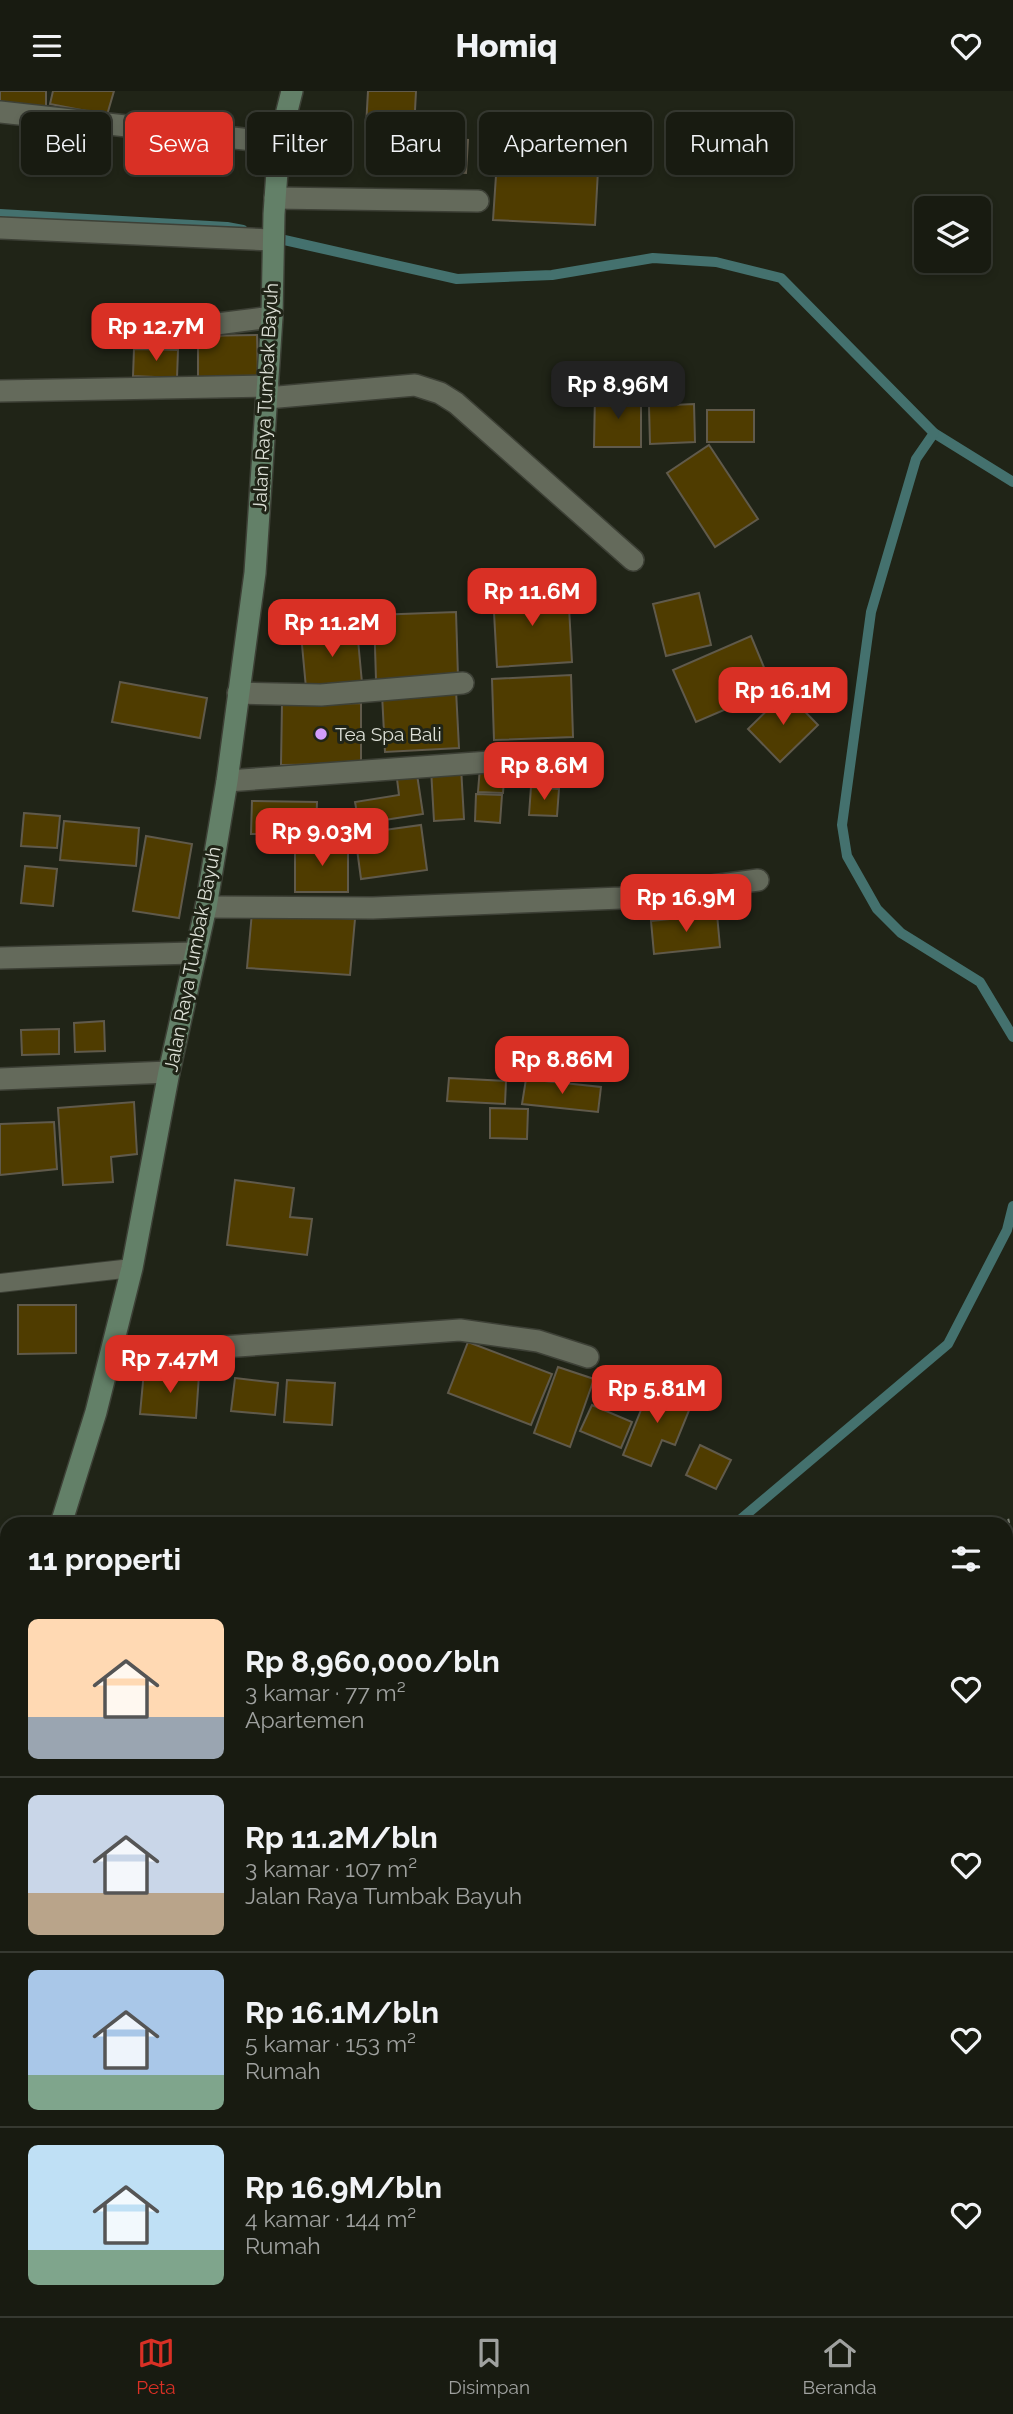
<!DOCTYPE html>
<html lang="id">
<head>
<meta charset="utf-8">
<style>
  body { margin:0; font-family:Raleway,sans-serif; background:#21241a; color:#f1f3f6; height:100vh; display:flex; flex-direction:column; font-size:26px; white-space:nowrap }
  * { box-sizing:border-box; margin:0 }
  p { font-size:23px; color:#9fa19f }
  .icon { flex:none; width:38px; height:38px; fill:none; stroke:currentColor; stroke-width:2; stroke-linecap:round; stroke-linejoin:round }
  .map { position:relative; flex:1; overflow:hidden }
  .drawer { position:absolute; left:0px; top:1426px; width:1013px; height:800px; display:flex; flex-direction:column; background:#181b11; border-radius:21px 21px 0 0; box-shadow:0 4px 10px #0003,0 0 0 2px #363931 }
  .drawer>* { flex:none }
  .top-card { position:absolute; left:21px; top:21px; width:971px; height:63px; display:flex; gap:14px }
  .buttons { position:absolute; left:914px; top:105px; display:grid; gap:14px }
  .buttons a { display:grid; place-items:center; width:77px; height:77px; border-radius:10px; background:#181b11; box-shadow:0 4px 10px #0003,0 0 0 2px #363931; font-size:35px }
  .price { position:absolute; translate:-50% -60px; padding:0 16px; border-radius:14px; background:#d93025; color:#fff; font-size:23px; line-height:46px; filter:drop-shadow(0 2px 4px #0008) }
  .price::after { content:''; position:absolute; left:50%; top:42px; width:21px; height:16px; margin-left:-10px; background:inherit; clip-path:polygon(0 0,100% 0,50% 100%) }
  .price.selected { background:#222; color:#fff }
  ul { padding:0; list-style:none }
  li { display:flex; align-items:center; gap:21px; height:175px; padding:0 28px }
  li+li { border-top:2px solid #363931 }
  li span { display:grid; place-items:center; flex:none; width:196px; height:140px; border-radius:10px; color:#555 }
  li>.icon { margin-inline-start:auto }
  span .icon { width:84px; height:84px; fill:#fffc; stroke-width:1 }
  li b { font-size:30px }
  h2 { display:flex; justify-content:space-between; align-items:center; height:84px; padding:0 28px; font-size:30px }
  .pill { padding:0 24px; border-radius:10px; background:#181b11; box-shadow:0 4px 10px #0003,0 0 0 2px #363931; font-size:24px; line-height:63px }
  .pill.selected { background:#d93025; color:#fff }
  header { display:flex; justify-content:space-between; align-items:center; height:91px; padding:0 28px; background:#181b11; font-size:32px; font-weight:800 }
  .tabs { display:flex; justify-content:space-around; align-items:center; height:98px; border-top:2px solid #363931; background:#181b11; font-size:19px; color:#9fa19f }
  .tabs a { display:grid; justify-items:center; gap:4px }
  .tabs .selected { color:#d93025 }
  .map>svg:first-child { display:block }
  .lines { fill:none; stroke-linecap:round; stroke-linejoin:round }
  .stream { stroke:#44716e; stroke-width:10 }
  .building { fill:#4f3c00; stroke:#605a4b; stroke-width:2 }
  .lane-casing { stroke:#3d4036; stroke-width:20 }
  .street-casing { stroke:#3d4036; stroke-width:24 }
  .secondary-casing { stroke:#3d4036; stroke-width:24 }
  .path { stroke:#7f8378; stroke-width:4.5; stroke-dasharray:2 5; stroke-linecap:butt }
  .lane { stroke:#646a5b; stroke-width:18 }
  .street { stroke:#646a5b; stroke-width:21 }
  .secondary { stroke:#638068; stroke-width:21 }
  .poi-dot { fill:#d39cfc; stroke:#202417; stroke-width:2.5 }
  .labels { text-anchor:middle; dominant-baseline:central; stroke-width:6; stroke-linejoin:round; paint-order:stroke }
  .street-label { font-size:19px; fill:#dde0d7; stroke:#202417 }
  .poi-label { font-size:19px; fill:#dde0d7; stroke:#202417; text-anchor:start }
</style>
</head>
<body>
<header><svg class="icon" aria-label="menu" viewBox="0 0 24 24"><path d="M4 6h16M4 12h16M4 18h16"/></svg>Homiq<svg class="icon" aria-label="heart" viewBox="0 0 24 24"><path d="M12 20l-8-8c-3-5 5-10 8-4 3-6 11-1 8 4z"/></svg></header>
<div class="map">
<svg width="1013" height="2225" viewBox="0 0 1013 2225">
  <rect width="100%" height="100%" fill="#202417"/>
  <g class="lines">
    <g class="stream">
      <polyline points="0,123 227,136 243,139"/>
      <polyline points="271,146 457,188 552,184 653,167 716,171 781,187 934,342 1013,391"/>
      <polyline points="934,342 916,368 871,521 842,734 847,765 877,818 901,842 980,891 1013,946"/>
      <polyline points="735,1433 948,1253 1007,1139 1013,1115"/>
      <polyline points="991,2219 1000,2225"/>
    </g>
  </g>
  <g class="building">
    <polygon points="0,0 46,0 46,21 0,20"/>
    <polygon points="53,0 114,0 107,24 50,13"/>
    <polygon points="368,0 416,0 414,39 366,36"/>
    <polygon points="435,47 468,49 466,82 433,80"/>
    <polygon points="423,48 423,80 377,80 378,49"/>
    <polygon points="498,55 599,61 595,134 493,129"/>
    <polygon points="257,244 258,286 198,287 198,245"/>
    <polygon points="134,258 178,259 177,287 133,285"/>
    <polygon points="595,303 641,303 641,356 594,356"/>
    <polygon points="694,313 695,351 650,353 649,315"/>
    <rect x="707" y="319" width="47" height="32"/>
    <polygon points="709,354 758,428 715,456 667,382"/>
    <polygon points="568,498 572,571 497,576 493,503"/>
    <polygon points="699,502 711,554 666,565 653,513"/>
    <polygon points="456,521 458,586 376,589 374,524"/>
    <polygon points="357,538 362,592 306,597 301,543"/>
    <polygon points="751,545 773,598 696,631 673,579"/>
    <polygon points="571,584 573,646 494,649 492,588"/>
    <polygon points="120,591 207,607 200,647 112,631"/>
    <polygon points="456,599 459,657 385,661 382,603"/>
    <polygon points="786,601 818,634 780,671 748,638"/>
    <polygon points="361,612 361,673 281,674 282,613"/>
    <polygon points="539,669 563,671 561,696 537,694"/>
    <polygon points="461,676 464,728 434,730 431,678"/>
    <polygon points="480,676 505,677 503,702 478,701"/>
    <polygon points="416,677 423,723 359,733 355,711 399,704 396,680"/>
    <polygon points="531,696 559,698 557,725 529,724"/>
    <polygon points="476,703 502,704 500,732 475,730"/>
    <polygon points="252,710 317,711 316,744 251,743"/>
    <polygon points="24,722 60,725 57,757 21,755"/>
    <polygon points="64,730 139,737 136,775 60,769"/>
    <polygon points="421,734 427,779 361,788 355,743"/>
    <polygon points="146,745 192,753 179,827 133,820"/>
    <polygon points="348,752 348,801 295,801 295,753"/>
    <polygon points="25,775 57,778 53,815 21,812"/>
    <polygon points="252,821 355,828 350,884 247,877"/>
    <polygon points="717,823 720,856 654,863 651,830"/>
    <polygon points="104,930 105,960 75,961 74,932"/>
    <polygon points="59,938 59,963 22,964 21,939"/>
    <polygon points="449,987 506,990 505,1013 447,1010"/>
    <polygon points="526,988 601,996 598,1021 522,1013"/>
    <polygon points="134,1011 137,1063 111,1066 113,1091 63,1094 58,1017"/>
    <polygon points="490,1017 528,1018 527,1048 490,1047"/>
    <polygon points="54,1031 57,1078 0,1084 0,1033"/>
    <polygon points="235,1089 294,1097 290,1126 312,1128 307,1164 227,1154"/>
    <polygon points="18,1214 76,1214 76,1262 18,1263"/>
    <polygon points="468,1251 552,1283 531,1334 448,1302"/>
    <polygon points="558,1276 594,1288 570,1356 534,1342"/>
    <polygon points="144,1280 199,1284 196,1327 140,1323"/>
    <polygon points="235,1287 278,1292 275,1324 231,1320"/>
    <polygon points="287,1289 335,1292 332,1334 284,1331"/>
    <polygon points="651,1294 692,1312 675,1354 662,1349 651,1375 623,1364"/>
    <polygon points="592,1314 632,1331 621,1357 580,1340"/>
    <polygon points="700,1354 731,1369 716,1398 686,1384"/>
  </g>
  <g class="lines">
    <g class="lane-casing">
      <g id="lane">
        <polyline points="0,1192 132,1177"/>
        <polyline points="0,1729 7,1729"/>
      </g>
    </g>
    <g class="street-casing">
      <g id="street">
        <polyline points="0,21 279,52"/>
        <polyline points="275,107 478,110"/>
        <polyline points="0,137 272,149"/>
        <polyline points="154,241 272,226"/>
        <polyline points="0,300 268,295"/>
        <polyline points="267,307 415,294 440,302 456,312 633,469"/>
        <polyline points="238,602 321,604 463,592"/>
        <polyline points="227,690 545,667"/>
        <polyline points="206,816 373,817 621,807 758,789"/>
        <polyline points="0,867 194,862"/>
        <polyline points="0,988 169,981"/>
        <polyline points="111,1264 460,1239 538,1250 588,1266"/>
        <polyline points="0,1822 7,1823"/>
      </g>
    </g>
    <g class="secondary-casing">
      <g id="secondary">
        <polyline points="61,1433 96,1321 132,1177 169,981 206,816 227,690 255,482 272,226 274,123 279,52 292,0"/>
        <polyline points="0,1634 7,1611"/>
        <polyline points="0,2062 7,2090"/>
        <polyline points="30,2219 31,2225"/>
      </g>
    </g>
    <g class="path">
      <polyline points="798,1428 815,1433"/>
      <polyline points="994,1433 1013,1429"/>
      <polyline points="1006,1696 1013,1694"/>
    </g>
    <use href="#lane" class="lane"/>
    <use href="#street" class="street"/>
    <use href="#secondary" class="secondary"/>
  </g>
  <circle class="poi-dot" cx="321" cy="643" r="7"/>
  <g class="labels">
    <g class="street-label">
      <text transform="translate(265 306) rotate(-87)">Jalan Raya Tumbak Bayuh</text>
      <text transform="translate(192 868) rotate(-79)">Jalan Raya Tumbak Bayuh</text>
    </g>
    <g class="poi-label">
      <text x="335" y="643">Tea Spa Bali</text>
    </g>
  </g>
</svg>
<div class="buttons">
<a><svg class="icon" aria-label="layers" viewBox="0 0 24 24"><path d="M12 4l9 5-9 5-9-5zM3 14l9 5 9-5"/></svg></a>
</div>
<b class="price" style="left:156px;top:272px">Rp 12.7M</b>
<b class="price selected" style="left:618px;top:330px">Rp 8.96M</b>
<b class="price" style="left:532px;top:537px">Rp 11.6M</b>
<b class="price" style="left:332px;top:568px">Rp 11.2M</b>
<b class="price" style="left:783px;top:636px">Rp 16.1M</b>
<b class="price" style="left:544px;top:711px">Rp 8.6M</b>
<b class="price" style="left:322px;top:777px">Rp 9.03M</b>
<b class="price" style="left:686px;top:843px">Rp 16.9M</b>
<b class="price" style="left:562px;top:1005px">Rp 8.86M</b>
<b class="price" style="left:170px;top:1304px">Rp 7.47M</b>
<b class="price" style="left:657px;top:1334px">Rp 5.81M</b>
<div class="top-card">
<a class="pill">Beli</a>
<a class="pill selected">Sewa</a>
<a class="pill">Filter</a>
<a class="pill">Baru</a>
<a class="pill">Apartemen</a>
<a class="pill">Rumah</a>
</div>
<section class="drawer">
<h2>11 properti<svg class="icon" aria-label="filters" viewBox="0 0 24 24"><path d="M4 7h16M4 17h16"/><circle cx="9" cy="7" r="2"/><circle cx="15" cy="17" r="2"/></svg></h2>
<ul>
<li><span style="background:linear-gradient(#ffd9b3 70%,#9aa5b1 0)"><svg class="icon" aria-label="home" viewBox="0 0 24 24"><path d="M3 11l9-7 9 7M6 9v11h12V9"/></svg></span><div><b>Rp 8,960,000/bln</b><p>3 kamar · 77 m²</p><p>Apartemen</p></div><svg class="icon" aria-label="heart" viewBox="0 0 24 24"><path d="M12 20l-8-8c-3-5 5-10 8-4 3-6 11-1 8 4z"/></svg></li>
<li><span style="background:linear-gradient(#c9d6e8 70%,#b9a48a 0)"><svg class="icon" aria-label="home" viewBox="0 0 24 24"><path d="M3 11l9-7 9 7M6 9v11h12V9"/></svg></span><div><b>Rp 11.2M/bln</b><p>3 kamar · 107 m²</p><p>Jalan Raya Tumbak Bayuh</p></div><svg class="icon" aria-label="heart" viewBox="0 0 24 24"><path d="M12 20l-8-8c-3-5 5-10 8-4 3-6 11-1 8 4z"/></svg></li>
<li><span style="background:linear-gradient(#a9c7e8 75%,#7fa58c 0)"><svg class="icon" aria-label="home" viewBox="0 0 24 24"><path d="M3 11l9-7 9 7M6 9v11h12V9"/></svg></span><div><b>Rp 16.1M/bln</b><p>5 kamar · 153 m²</p><p>Rumah</p></div><svg class="icon" aria-label="heart" viewBox="0 0 24 24"><path d="M12 20l-8-8c-3-5 5-10 8-4 3-6 11-1 8 4z"/></svg></li>
<li><span style="background:linear-gradient(#bfe0f5 75%,#7fa58c 0)"><svg class="icon" aria-label="home" viewBox="0 0 24 24"><path d="M3 11l9-7 9 7M6 9v11h12V9"/></svg></span><div><b>Rp 16.9M/bln</b><p>4 kamar · 144 m²</p><p>Rumah</p></div><svg class="icon" aria-label="heart" viewBox="0 0 24 24"><path d="M12 20l-8-8c-3-5 5-10 8-4 3-6 11-1 8 4z"/></svg></li>
</ul>
</section>
</div>
<nav class="tabs">
<a class="selected"><svg class="icon" aria-label="map" viewBox="0 0 24 24"><path d="M3 6l6-2 6 2 6-2v14l-6 2-6-2-6 2zM9 4v14M15 6v14"/></svg>Peta</a>
<a><svg class="icon" aria-label="saved" viewBox="0 0 24 24"><path d="M7 4h10v16l-5-4-5 4z"/></svg>Disimpan</a>
<a><svg class="icon" aria-label="home" viewBox="0 0 24 24"><path d="M3 11l9-7 9 7M6 9v11h12V9"/></svg>Beranda</a>
</nav>
</body>
</html>
